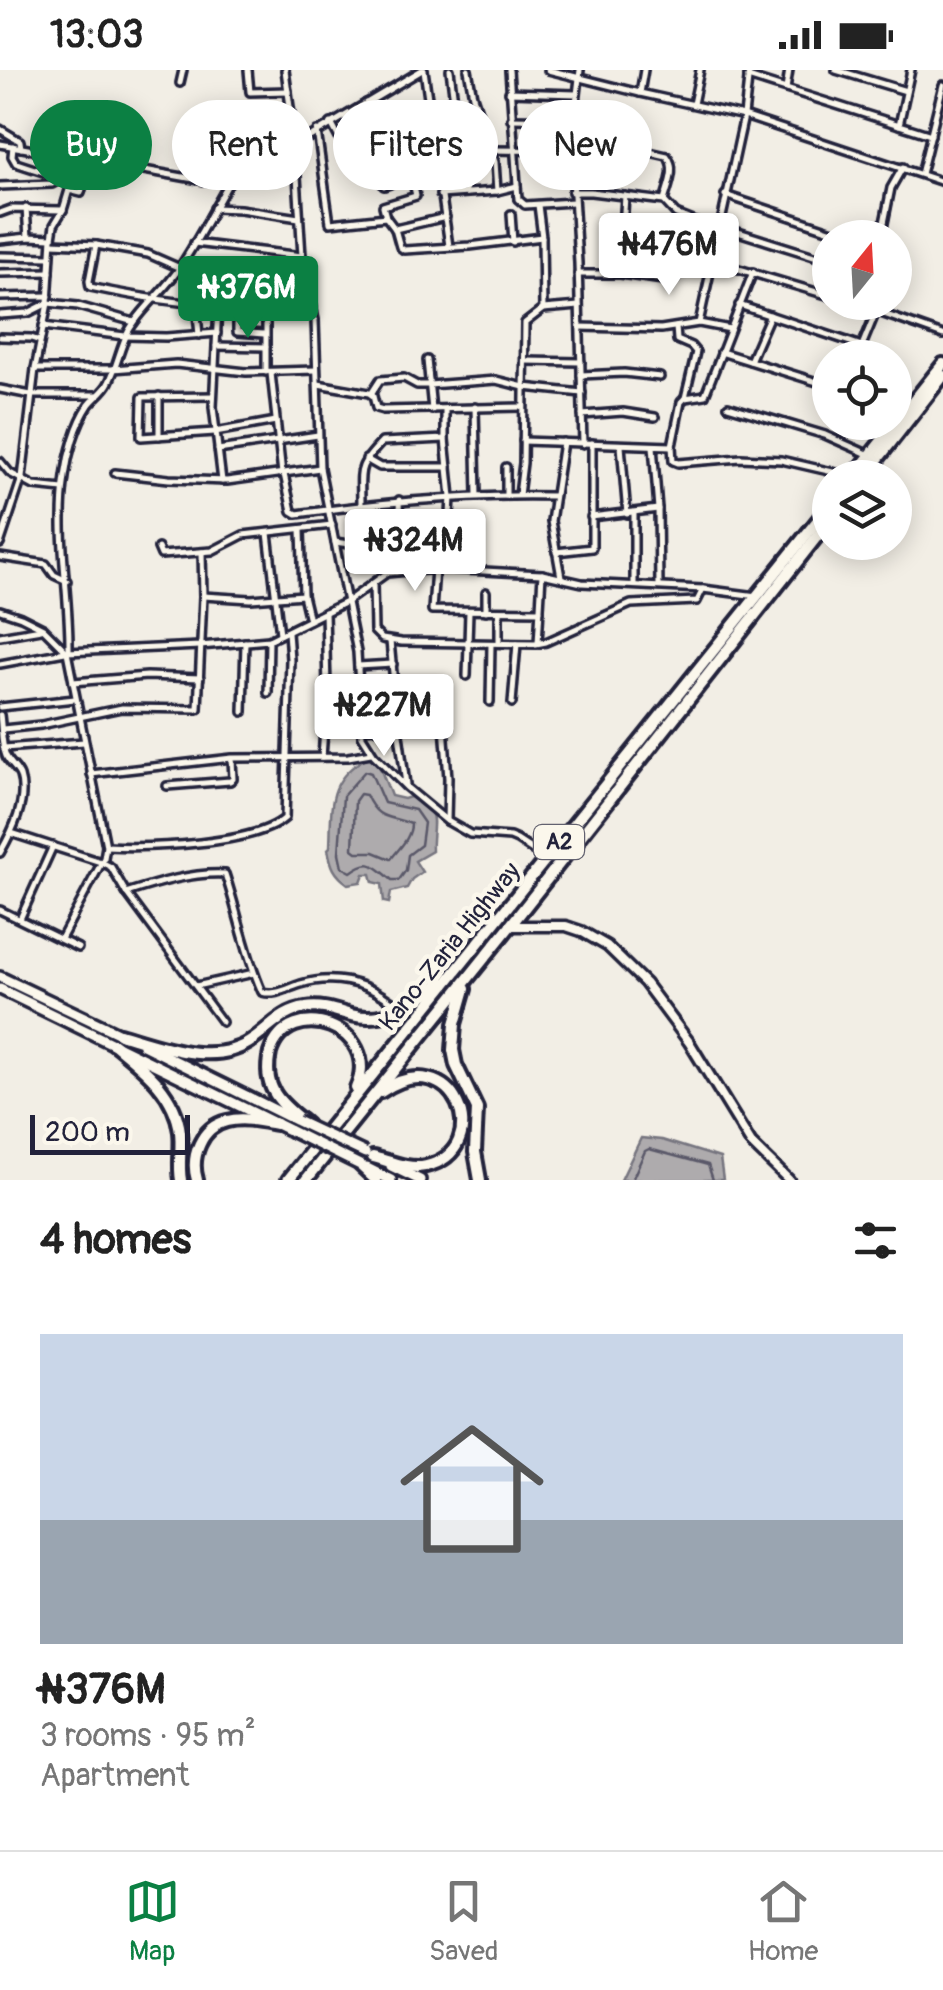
<!DOCTYPE html>
<html lang="en">
<head>
<meta charset="utf-8">
<style>
  body { margin:0; font-family:Pangolin,sans-serif; background:#f6f6f6; color:#222; height:100vh; display:flex; flex-direction:column; font-size:38px; white-space:nowrap }
  * { box-sizing:border-box; margin:0 }
  p { font-size:32px; color:#767676 }
  .icon { flex:none; width:55px; height:55px; fill:none; stroke:currentColor; stroke-width:2; stroke-linecap:round; stroke-linejoin:round }
  .map { position:relative; height:1110px; overflow:hidden }
  .panel { display:flex; flex-direction:column; background:#fff; flex:1 }
  .panel>* { flex:none }
  .banner { position:absolute; left:30px; top:30px; width:885px; height:90px; display:flex; gap:20px }
  .needle { width:65px; rotate:18deg }
  .buttons { position:absolute; left:812px; top:150px; display:grid; gap:20px }
  .buttons a { display:grid; place-items:center; width:100px; height:100px; border-radius:50%; background:#fff; box-shadow:0 5px 25px #0003; font-size:50px }
  .scale { position:absolute; left:30px; bottom:25px; width:160px; box-sizing:border-box; padding-left:10px; border:5px solid #22223b; border-top:0; font-size:28px; line-height:35px; white-space:nowrap; color:#22223b; -webkit-text-stroke:8px #fbf7ec; paint-order:stroke }
  .price { position:absolute; translate:-50% -85px; padding:0 22px; border-radius:10px; background:#fff; color:#222; font-size:32px; line-height:65px; filter:drop-shadow(0 2px 5px #0008) }
  .price::after { content:''; position:absolute; left:50%; top:60px; width:30px; height:22px; margin-left:-15px; background:inherit; clip-path:polygon(0 0,100% 0,50% 100%) }
  .price.active { background:#0b8043; color:#fff }
  ul { padding:0; list-style:none }
  li { display:grid; align-content:center; gap:20px; height:530px; padding:0 40px }
  li+li { border-top:2px solid #e0e0e0 }
  li span { display:grid; place-items:center; height:310px; border-radius:0px; color:#555 }
  li>.icon { margin-inline-start:auto }
  span .icon { width:180px; height:180px; fill:#fffc; stroke-width:1 }
  li b { font-size:42px }
  h2 { display:flex; justify-content:space-between; align-items:center; height:120px; padding:0 40px; font-size:42px }
  .pill { padding:0 35px; border-radius:45px; background:#fff; box-shadow:0 5px 25px #0003; font-size:35px; line-height:90px }
  .pill.active { background:#0b8043; color:#fff }
  .status { display:flex; justify-content:space-between; align-items:center; height:70px; padding:0 50px; background:#fff; direction:ltr }
  .status svg { height:28px; fill:currentColor }
  .tabs { display:flex; justify-content:space-around; align-items:center; height:140px; border-top:2px solid #e0e0e0; background:#fff; font-size:28px; color:#767676 }
  .tabs a { display:grid; justify-items:center; gap:5px }
  .tabs .active { color:#0b8043 }
  .map>svg:first-child { display:block }
  .water { fill:#aeabad; stroke:#76747f; stroke-width:2.5 }
  .lines { fill:none; stroke-linecap:round; stroke-linejoin:round }
  .shore { stroke:#5a5969; stroke-width:2.5 }
  .minor-casing { stroke:#22223b; stroke-width:12 }
  .tertiary-casing { stroke:#22223b; stroke-width:15 }
  .primary-casing { stroke:#22223b; stroke-width:16 }
  .trunk-casing { stroke:#22223b; stroke-width:18 }
  .minor { stroke:#fbf7ec; stroke-width:5 }
  .tertiary { stroke:#fbf7ec; stroke-width:8 }
  .primary { stroke:#fbf7ec; stroke-width:9 }
  .trunk { stroke:#fbf7ec; stroke-width:10 }
  .primary-bridge-casing { stroke:#22223b; stroke-width:16; stroke-linecap:butt }
  .primary-bridge { stroke:#fbf7ec; stroke-width:9 }
  .labels { text-anchor:middle; dominant-baseline:central; stroke-width:9; stroke-linejoin:round; paint-order:stroke }
  .shield { fill:#fbf7ec; stroke:#636270; stroke-width:2.5 }
  .shield-label { font-size:22px; font-weight:bold; fill:#22223b }
  .street-label { font-size:25px; fill:#22223b; stroke:#fbf7ec }
</style>
</head>
<body>
<div class="status"><b>13:03</b><svg viewBox="0 0 49 12"><path d="M0 12V9h3v3zM5 12V6h3v6zM10 12V3h3v9zM15 12V0h3v12zM26 1h20v11H26zM47 4h2v5h-2z"/></svg></div>
<div class="map">
<svg width="943" height="1110" viewBox="0 0 943 1110">
  <rect width="100%" height="100%" fill="#f2eee5"/>
  <filter id="ink" filterUnits="userSpaceOnUse"><feTurbulence type="fractalNoise" baseFrequency=".01" numOctaves="2"/><feDisplacementMap in="SourceGraphic" scale="20" xChannelSelector="R" yChannelSelector="G"/><feConvolveMatrix kernelMatrix="1 2 1 2 8 2 1 2 1" color-interpolation-filters="sRGB"/></filter>
  <g filter="url(#ink)">
    <g class="water">
      <path d="M368,687L377,690L391,726L404,729L410,727C444,742 430,753 432,781L415,791L422,802L412,809L407,818L391,822L389,833L384,832L382,814L373,812L371,804H364L361,812L348,814C334,804 331,796 328,779L330,777C332,736 326,709 368,687Z"/>
      <polygon points="641,1068 662,1070 720,1088 723,1110 621,1110"/>
    </g>
    <g class="lines">
      <g class="shore">
        <path d="M365,701L371,703L384,733L415,740L424,753L421,775L408,785L406,800L399,810H392C375,796 371,787 351,802L342,797L339,783L343,726Z"/>
        <path d="M360,724L366,725C378,751 388,745 411,754C411,768 399,778 391,789L374,782H357L353,779L355,731Z"/>
        <polyline points="632,1110 645,1081 649,1079 708,1095 713,1110"/>
      </g>
      <g class="minor-casing">
        <g id="minor">
          <polyline points="248,0 250,22 288,21"/>
          <polyline points="285,0 295,74 302,186 315,250 320,398 357,582 362,666 374,685 406,717 447,751 470,764 510,767 517,770 546,789"/>
          <polyline points="424,0 449,176"/>
          <polyline points="450,0 466,123"/>
          <polyline points="468,0 473,26 495,92 497,121"/>
          <polyline points="509,0 518,129 525,135 573,132"/>
          <polyline points="548,0 640,23 744,46 943,112"/>
          <polyline points="580,0 571,74 578,193 583,374"/>
          <polyline points="836,0 906,21"/>
          <polyline points="748,7 931,65"/>
          <polyline points="180,13 183,0"/>
          <polyline points="786,19 789,0"/>
          <polyline points="509,22 576,24"/>
          <polyline points="640,23 644,0"/>
          <polyline points="366,33 391,110 390,114 384,116"/>
          <polyline points="693,34 700,0"/>
          <polyline points="511,49 573,50"/>
          <path d="M331,53L356,100C374,98 387,86 404,80L406,81L416,126L383,136L386,147L395,159L446,147"/>
          <polyline points="899,55 911,0"/>
          <polyline points="0,59 20,71 21,78"/>
          <polyline points="317,61 330,153 386,147"/>
          <path d="M571,64L667,86C677,98 668,116 664,131"/>
          <polyline points="0,74 205,111 230,111 246,105 422,0"/>
          <polyline points="491,80 571,81"/>
          <polyline points="435,86 489,76"/>
          <polyline points="95,91 115,56"/>
          <polyline points="921,104 943,15"/>
          <polyline points="0,116 52,114 61,109"/>
          <polyline points="572,122 591,122 664,131 676,144 718,161"/>
          <polyline points="440,125 497,121 517,116"/>
          <polyline points="725,125 854,168"/>
          <polyline points="538,135 542,167 543,239"/>
          <polyline points="26,138 28,167"/>
          <polyline points="214,138 240,139 299,148"/>
          <polyline points="0,143 11,139 63,140"/>
          <polyline points="511,144 513,172"/>
          <polyline points="719,156 830,191"/>
          <polyline points="395,159 400,177 404,180 470,176 542,167"/>
          <polyline points="881,168 891,118 903,97"/>
          <polyline points="0,170 28,167 52,168"/>
          <polyline points="53,173 96,175 148,184 180,198 232,213 268,215 308,213"/>
          <polyline points="194,173 302,186"/>
          <path d="M96,175L89,211L90,217C164,233 238,241 313,237"/>
          <polyline points="0,186 50,187"/>
          <polyline points="712,191 830,226"/>
          <polyline points="753,202 705,325 685,328 681,332 672,376 673,391 678,393 741,388 781,390 850,406"/>
          <polyline points="0,203 50,202"/>
          <polyline points="578,204 620,204 671,211 675,209 678,190"/>
          <polyline points="620,204 625,126"/>
          <polyline points="0,227 49,226"/>
          <polyline points="850,232 943,265"/>
          <polyline points="196,234 199,265"/>
          <polyline points="739,235 862,276"/>
          <polyline points="218,236 213,337 222,411"/>
          <polyline points="237,238 237,262 264,264"/>
          <polyline points="266,240 266,302"/>
          <polyline points="0,245 28,243 48,233 78,236 134,252"/>
          <polyline points="699,253 744,46 749,0"/>
          <polyline points="43,256 125,266 166,267 217,263"/>
          <polyline points="580,257 661,259 699,253 730,259"/>
          <polyline points="676,257 677,270 691,276 696,282 685,328"/>
          <polyline points="0,267 31,268 40,271"/>
          <polyline points="216,276 266,277"/>
          <polyline points="721,282 830,316"/>
          <polyline points="857,288 880,232"/>
          <polyline points="427,290 432,340"/>
          <polyline points="525,291 581,292"/>
          <polyline points="750,291 770,245"/>
          <polyline points="35,299 113,299 176,294 246,302 316,300"/>
          <polyline points="271,303 282,404"/>
          <polyline points="581,305 624,303 660,307"/>
          <polyline points="318,314 369,323 373,326 376,338 383,340 523,337"/>
          <polyline points="0,319 31,325 97,325"/>
          <polyline points="371,324 380,310 404,308 417,315 429,315 496,310 524,317 582,323"/>
          <polyline points="159,326 159,366"/>
          <polyline points="213,326 142,327 141,367 215,362 276,351"/>
          <polyline points="728,336 825,365 870,385"/>
          <polyline points="475,337 477,426"/>
          <polyline points="445,339 445,369 451,427 447,499"/>
          <polyline points="582,345 623,342 655,347"/>
          <polyline points="523,371 672,376"/>
          <polyline points="621,376 627,444"/>
          <polyline points="653,376 658,439 659,516"/>
          <polyline points="218,380 318,365"/>
          <polyline points="366,389 380,397 448,397"/>
          <polyline points="0,391 10,403 34,416 63,419"/>
          <polyline points="115,403 169,409 227,411 320,398"/>
          <path d="M284,404L292,441L297,444C382,432 467,424 554,426"/>
          <polyline points="519,425 523,393 525,253 543,239 579,236"/>
          <polyline points="506,426 506,397"/>
          <path d="M361,434C361,399 356,399 382,372L445,369"/>
          <polyline points="591,447 658,439"/>
          <polyline points="301,459 303,525 309,550"/>
          <polyline points="268,463 280,564"/>
          <polyline points="335,472 376,478 385,490 395,495 396,502"/>
          <polyline points="0,474 22,408 35,299 48,233 52,168 54,155 63,140 69,120 81,123 82,119 77,113 16,93 12,86 13,76"/>
          <polyline points="158,478 161,485 212,481 243,465 332,455"/>
          <polyline points="556,482 592,478 592,373"/>
          <polyline points="0,487 46,494 54,505 67,511"/>
          <polyline points="395,495 400,462 399,430"/>
          <polyline points="435,499 432,540 540,541"/>
          <polyline points="561,507 551,451 563,372"/>
          <polyline points="373,514 374,561 382,569 401,572 536,574 546,572 631,534 697,531 703,519"/>
          <polyline points="634,515 634,443"/>
          <polyline points="486,522 486,541"/>
          <polyline points="203,526 251,529 303,525"/>
          <polyline points="0,540 21,547 43,558 67,582 200,576 269,570 348,531 387,503 408,501 447,499 542,504 582,513 703,519 757,526"/>
          <polyline points="0,566 41,559"/>
          <polyline points="390,571 398,657 406,714"/>
          <polyline points="499,573 499,541"/>
          <polyline points="538,573 542,504"/>
          <path d="M69,582C70,524 56,465 65,407C68,384 76,354 89,335C95,327 105,321 109,312C117,296 120,278 128,262C142,237 165,221 180,197C198,170 213,140 230,111"/>
          <polyline points="0,594 65,582"/>
          <polyline points="358,596 393,594"/>
          <polyline points="467,606 469,541"/>
          <polyline points="73,612 147,606 200,608"/>
          <polyline points="359,620 425,616 430,650 444,656 448,708 447,751"/>
          <polyline points="268,623 269,570"/>
          <polyline points="490,632 491,574"/>
          <polyline points="512,633 517,574"/>
          <polyline points="0,637 75,629"/>
          <polyline points="243,642 245,572"/>
          <path d="M0,645C2,658 1,674 6,686C9,693 17,698 20,706C28,731 12,762 0,783"/>
          <polyline points="3,659 41,655 122,638 198,639 203,526 202,482"/>
          <polyline points="361,659 398,657"/>
          <polyline points="4,678 84,672"/>
          <polyline points="322,687 327,617 325,542"/>
          <polyline points="91,704 232,688 348,687 371,683"/>
          <polyline points="167,716 230,711 233,709 232,689"/>
          <polyline points="11,763 101,792 111,797 125,821 222,952"/>
          <path d="M106,776C147,778 255,775 285,748L290,589L288,562"/>
          <path d="M126,823C157,813 193,802 225,804C238,843 245,884 262,922C275,926 288,918 301,914C338,903 371,914 400,938"/>
          <polyline points="0,840 78,878"/>
          <polyline points="20,849 53,776"/>
          <polyline points="61,869 104,788 106,776 67,582"/>
          <polyline points="196,916 254,903"/>
        </g>
      </g>
      <g class="tertiary-casing">
        <polyline id="tertiary" points="510,856 566,856 581,861 607,876 645,913 689,972 751,1073 789,1110"/>
      </g>
      <g class="primary-casing">
        <g id="primary">
          <polyline points="0,907 124,966"/>
          <polyline points="0,919 291,1061"/>
          <polyline points="143,975 297,1051"/>
          <polyline points="391,1096 420,1110"/>
          <polyline points="367,1098 391,1110"/>
        </g>
      </g>
      <g class="trunk-casing">
        <g id="trunk">
          <polyline points="852,408 943,294"/>
          <polyline points="863,408 943,306"/>
          <polyline points="465,919 455,954 453,980 456,995 477,1039 475,1082 480,1110"/>
          <path d="M120,964C160,976 216,998 254,969C271,957 283,941 306,938C321,935 337,941 351,945C388,954 414,933 441,912"/>
          <path d="M114,974C143,998 175,1022 180,1062C182,1078 178,1094 181,1110"/>
          <path d="M307,1055C296,1045 281,1035 274,1022C267,1010 267,996 270,983C289,924 383,958 356,1018"/>
          <path d="M373,1087C389,1091 409,1100 426,1096C496,1080 455,970 381,1022"/>
          <polyline points="360,1095 376,1110"/>
          <path d="M197,1110C190,1087 201,1057 227,1051C243,1047 260,1051 276,1054"/>
          <polyline points="288,1110 830,435"/>
          <polyline points="306,1110 510,856 830,450"/>
        </g>
      </g>
      <use href="#minor" class="minor"/>
      <use href="#tertiary" class="tertiary"/>
      <use href="#primary" class="primary"/>
      <use href="#trunk" class="trunk"/>
      <g class="primary-bridge-casing">
        <g id="primary-bridge">
          <polyline points="297,1051 365,1083"/>
          <polyline points="291,1061 360,1095"/>
        </g>
      </g>
      <use href="#primary-bridge" class="primary-bridge"/>
    </g>
  </g>
  <g class="labels">
    <rect class="shield" x="534" y="755" width="50" height="34" rx="8"/>
    <g class="shield-label">
      <text x="559" y="772">A2</text>
    </g>
    <g class="street-label">
      <text transform="translate(450 877) rotate(-51)">Kano-Zaria Highway</text>
    </g>
  </g>
</svg>
<div class="buttons">
<a><svg class="needle" viewBox="-14 -14 28 28"><path d="M0-13l5 13h-10z" fill="#e53935"/><path d="M0 13l5-13h-10z" fill="#767676"/></svg></a>
<a><svg class="icon" aria-label="locate" viewBox="0 0 24 24"><circle cx="12" cy="12" r="6"/><path d="M12 2v4M12 18v4M2 12h4M18 12h4"/></svg></a>
<a><svg class="icon" aria-label="layers" viewBox="0 0 24 24"><path d="M12 4l9 5-9 5-9-5zM3 14l9 5 9-5"/></svg></a>
</div>
<div class="scale">200 m</div>
<b class="price" style="left:669px;top:228px">₦476M</b>
<b class="price active" style="left:248px;top:271px">₦376M</b>
<b class="price" style="left:415px;top:524px">₦324M</b>
<b class="price" style="left:384px;top:689px">₦227M</b>
<div class="banner">
<a class="pill active">Buy</a>
<a class="pill">Rent</a>
<a class="pill">Filters</a>
<a class="pill">New</a>
</div>
</div>
<section class="panel">
<h2>4 homes<svg class="icon" aria-label="filters" viewBox="0 0 24 24"><path d="M4 7h16M4 17h16"/><circle cx="9" cy="7" r="2"/><circle cx="15" cy="17" r="2"/></svg></h2>
<ul>
<li><span style="background:linear-gradient(#c9d6e8 60%,#9aa5b1 0)"><svg class="icon" aria-label="home" viewBox="0 0 24 24"><path d="M3 11l9-7 9 7M6 9v11h12V9"/></svg></span><div><b>₦376M</b><p>3 rooms · 95 m²</p><p>Apartment</p></div></li>
</ul>
</section>
<nav class="tabs">
<a class="active"><svg class="icon" aria-label="map" viewBox="0 0 24 24"><path d="M3 6l6-2 6 2 6-2v14l-6 2-6-2-6 2zM9 4v14M15 6v14"/></svg>Map</a>
<a><svg class="icon" aria-label="saved" viewBox="0 0 24 24"><path d="M7 4h10v16l-5-4-5 4z"/></svg>Saved</a>
<a><svg class="icon" aria-label="home" viewBox="0 0 24 24"><path d="M3 11l9-7 9 7M6 9v11h12V9"/></svg>Home</a>
</nav>
</body>
</html>
